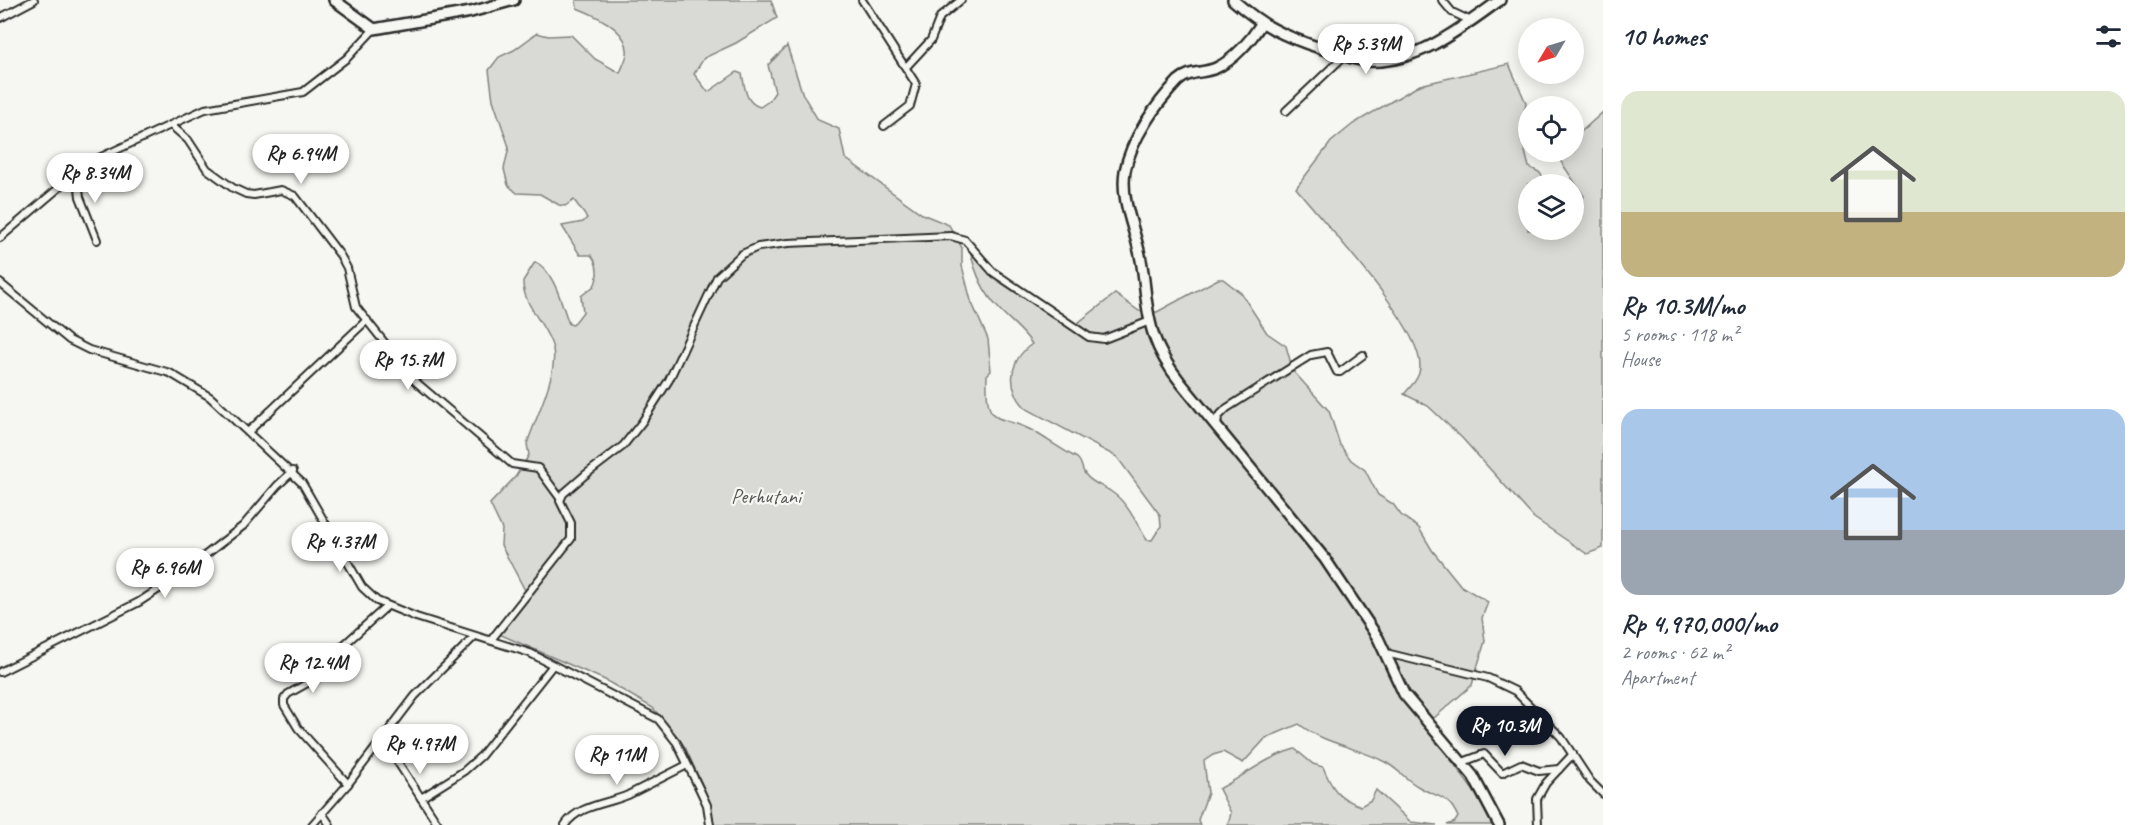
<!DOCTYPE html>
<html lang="en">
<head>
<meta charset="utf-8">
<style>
  body { margin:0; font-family:Caveat,sans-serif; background:#f2f2f3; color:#1f2937; height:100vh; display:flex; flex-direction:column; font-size:22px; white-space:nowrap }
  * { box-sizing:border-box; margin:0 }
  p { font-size:20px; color:#747a83 }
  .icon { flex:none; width:33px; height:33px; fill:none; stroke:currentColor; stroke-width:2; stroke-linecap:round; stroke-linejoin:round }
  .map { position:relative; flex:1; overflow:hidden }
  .sheet { display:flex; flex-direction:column; background:#fff; width:540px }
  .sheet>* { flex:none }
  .needle { width:39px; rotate:232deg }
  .buttons { position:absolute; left:1518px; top:18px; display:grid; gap:12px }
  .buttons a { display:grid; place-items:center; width:66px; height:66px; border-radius:50%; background:#fff; box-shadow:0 3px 15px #0003; font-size:30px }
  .price { position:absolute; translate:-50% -51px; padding:0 14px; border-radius:21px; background:#fff; color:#222; font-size:20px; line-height:39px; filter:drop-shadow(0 2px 3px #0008) }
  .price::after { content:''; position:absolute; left:50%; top:36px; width:18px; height:14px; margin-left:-9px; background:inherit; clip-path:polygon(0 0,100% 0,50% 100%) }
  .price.active { background:#111827; color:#fff }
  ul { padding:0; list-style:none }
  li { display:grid; align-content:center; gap:12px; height:318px; padding:0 18px }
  li span { display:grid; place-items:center; height:186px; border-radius:18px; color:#555 }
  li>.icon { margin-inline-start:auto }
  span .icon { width:108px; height:108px; fill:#fffc; stroke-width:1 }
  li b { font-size:26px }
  h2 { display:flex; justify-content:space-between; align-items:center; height:72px; padding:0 18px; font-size:26px }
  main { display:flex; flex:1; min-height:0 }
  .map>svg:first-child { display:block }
  .green { fill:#d9d9d5; stroke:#828280; stroke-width:1.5 }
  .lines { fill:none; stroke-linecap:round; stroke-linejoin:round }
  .street-casing { stroke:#2b2b2b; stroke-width:10 }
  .secondary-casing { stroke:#2b2b2b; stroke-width:14 }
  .street { stroke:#f6f6f2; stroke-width:6 }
  .secondary { stroke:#f6f6f2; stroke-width:9 }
  .labels { text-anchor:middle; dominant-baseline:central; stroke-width:4.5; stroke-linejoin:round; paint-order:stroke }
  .park-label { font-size:21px; fill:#565656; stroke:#f6f6f2 }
</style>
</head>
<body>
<main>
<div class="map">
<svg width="1603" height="825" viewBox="0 0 1603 825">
  <rect width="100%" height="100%" fill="#f6f6f2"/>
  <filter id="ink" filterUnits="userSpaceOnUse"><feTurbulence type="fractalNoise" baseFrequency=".0167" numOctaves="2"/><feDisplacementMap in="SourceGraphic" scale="12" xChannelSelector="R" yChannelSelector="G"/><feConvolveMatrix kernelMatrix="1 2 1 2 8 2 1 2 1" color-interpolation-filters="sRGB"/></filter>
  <g filter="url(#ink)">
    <g class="green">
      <path d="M576,0H771L777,18L736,43L704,58L694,74L708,92L737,72L742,74C745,87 745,103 760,107L769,101L775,92L768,65L787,46L803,95L818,120L839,129L845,158L922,214L949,225L962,248V266L971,301L988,339L991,371L987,375C985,431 998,412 1033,431C1048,440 1062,450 1077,458C1083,463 1081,469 1085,474C1092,484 1104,486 1113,493C1128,503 1137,525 1147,540H1152L1161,526L1160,515L1117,457L1027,409C1006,390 1008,361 1032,344C1023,330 1011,322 1000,310C983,292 975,273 970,250L988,272L1022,292L1070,329L1115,294L1139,311L1157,312L1218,279H1223L1241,293L1267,333L1286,346L1293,371L1329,411L1340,445L1351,460L1365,470L1378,495L1393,504L1401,515L1419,528L1432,550L1461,586L1488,602L1482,618L1485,641L1472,685L1426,725L1480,800L1492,825H1447L1455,822L1458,817C1448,794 1437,798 1419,787C1406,780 1397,768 1385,762C1357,747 1324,744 1299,724L1266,738L1243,763L1223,752L1213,755L1204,761L1208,793L1198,820L1200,825H712L709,800L685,747L653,708L605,680L499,634L529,598L501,545L502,529L490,504L516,476L529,455L527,444C535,419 558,374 553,349C548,326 522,305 523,281L535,262C554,270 562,305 569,324L573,325L583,312L581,296L594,286C599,277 598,263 591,255H580L562,226L583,222L587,218L574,200L565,206L559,205L540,194L517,193L508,185L504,169L509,147L493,100L489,70L499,57L514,50L537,33L548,36L571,35L595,59L620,73C622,67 626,60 627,54C630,31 595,15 577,8Z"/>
      <path d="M1509,64L1526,103L1521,136L1529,167L1539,172L1549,184H1528V230H1574V208L1579,209L1584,196L1555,153L1574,152V138L1603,112V548L1587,554L1534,518L1462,438L1428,406L1404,394C1412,385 1420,378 1420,366C1420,324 1325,224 1296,188L1331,142L1353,124L1392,101L1420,85Z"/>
      <path d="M1295,749L1313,764L1323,767C1332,789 1338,798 1361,806L1371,800L1376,790L1411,822L1437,825H1228L1231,813L1219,789C1246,775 1266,757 1295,749Z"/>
    </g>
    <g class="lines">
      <g class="street-casing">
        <g id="street">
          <polyline points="862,0 916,84 910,106 884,126"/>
          <polyline points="1442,0 1452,12 1471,21"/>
          <polyline points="0,18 34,0"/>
          <polyline points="907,66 931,40 940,17 961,0"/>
          <polyline points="1286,111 1344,56"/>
          <polyline points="172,126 188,140 207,169 233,188 246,194 254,195 281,190 295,196 340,255 347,268 356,307 416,382 512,464 538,468 560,498"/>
          <polyline points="77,172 80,197 97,240"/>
          <polyline points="0,238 88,163 205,109 303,92 347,58 374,29"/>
          <polyline points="0,283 69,340 89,350 170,373 210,397 302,483 362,587 377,601 416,617 530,653 658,719 677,743 700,790 707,805 710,825"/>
          <polyline points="1217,426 1218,417 1227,408 1311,355 1327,352 1337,372 1340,372 1363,355"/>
          <polyline points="249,431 367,320"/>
          <polyline points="491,640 571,539 571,523 560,501 563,494 585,475 623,446 642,422 669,380 717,277 742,254 758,247 788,243 951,236 965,240 993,272 1089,337 1104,339 1150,321"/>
          <polyline points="1386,653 1488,678 1515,691 1561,737 1590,781 1603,794"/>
          <polyline points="0,672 139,602 177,577 243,526 277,486 293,471"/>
          <polyline points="382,738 438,824"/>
          <polyline points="1463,762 1484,754 1502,773 1521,764 1539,771 1559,769"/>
          <polyline points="348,784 298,728 284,705 284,699 288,694 320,676 336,652 386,607"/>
          <polyline points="421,798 464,771 481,756 553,665"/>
          <polyline points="322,813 330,825"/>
          <polyline points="312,825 348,784 415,696 474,637"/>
          <path d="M565,825C578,805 608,804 628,795C648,785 667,775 687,765"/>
          <polyline points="1538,825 1537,799 1546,783 1573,754"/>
        </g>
      </g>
      <g class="secondary-casing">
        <g id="secondary">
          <polyline points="334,0 374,29 471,12 514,0"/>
          <path d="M1233,0C1263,26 1283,36 1320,48C1336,53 1353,60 1369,61C1417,64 1464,26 1500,0"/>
          <path d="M1261,24C1251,40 1234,60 1216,68C1202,74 1190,70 1178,81C1156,104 1131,139 1125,171C1120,201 1136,231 1141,260C1146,285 1145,311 1154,336C1160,354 1169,368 1181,383L1325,559L1378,638L1404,694L1473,776L1499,825"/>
        </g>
      </g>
      <use href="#street" class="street"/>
      <use href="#secondary" class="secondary"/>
    </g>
  </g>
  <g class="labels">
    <g class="park-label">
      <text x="766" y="496">Perhutani</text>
    </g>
  </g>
</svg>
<div class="buttons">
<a><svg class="needle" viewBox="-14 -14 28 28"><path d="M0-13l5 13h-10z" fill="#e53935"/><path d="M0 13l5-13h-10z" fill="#747a83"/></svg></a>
<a><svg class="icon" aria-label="locate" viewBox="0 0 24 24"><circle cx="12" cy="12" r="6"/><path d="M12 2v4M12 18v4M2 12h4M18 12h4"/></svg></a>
<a><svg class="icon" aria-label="layers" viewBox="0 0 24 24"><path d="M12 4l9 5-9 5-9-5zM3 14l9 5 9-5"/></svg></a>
</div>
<b class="price" style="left:1366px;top:75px">Rp 5.39M</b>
<b class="price" style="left:301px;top:185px">Rp 6.94M</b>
<b class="price" style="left:95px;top:204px">Rp 8.34M</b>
<b class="price" style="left:408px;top:391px">Rp 15.7M</b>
<b class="price" style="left:340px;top:573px">Rp 4.37M</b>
<b class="price" style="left:165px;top:599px">Rp 6.96M</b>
<b class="price" style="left:313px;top:694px">Rp 12.4M</b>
<b class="price active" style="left:1505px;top:757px">Rp 10.3M</b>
<b class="price" style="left:420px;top:775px">Rp 4.97M</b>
<b class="price" style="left:617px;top:786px">Rp 11M</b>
</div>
<section class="sheet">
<h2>10 homes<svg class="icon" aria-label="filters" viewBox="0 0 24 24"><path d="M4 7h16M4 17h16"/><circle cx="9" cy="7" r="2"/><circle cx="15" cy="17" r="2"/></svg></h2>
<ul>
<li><span style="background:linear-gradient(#dfe7d0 65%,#c2b280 0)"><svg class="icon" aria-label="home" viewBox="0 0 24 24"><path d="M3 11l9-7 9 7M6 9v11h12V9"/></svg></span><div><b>Rp 10.3M/mo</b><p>5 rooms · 118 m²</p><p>House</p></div></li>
<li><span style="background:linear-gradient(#a9c7e8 65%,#9aa5b1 0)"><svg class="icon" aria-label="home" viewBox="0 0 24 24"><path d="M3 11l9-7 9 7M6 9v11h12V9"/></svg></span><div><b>Rp 4,970,000/mo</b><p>2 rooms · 62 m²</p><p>Apartment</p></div></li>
</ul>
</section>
</main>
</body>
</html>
